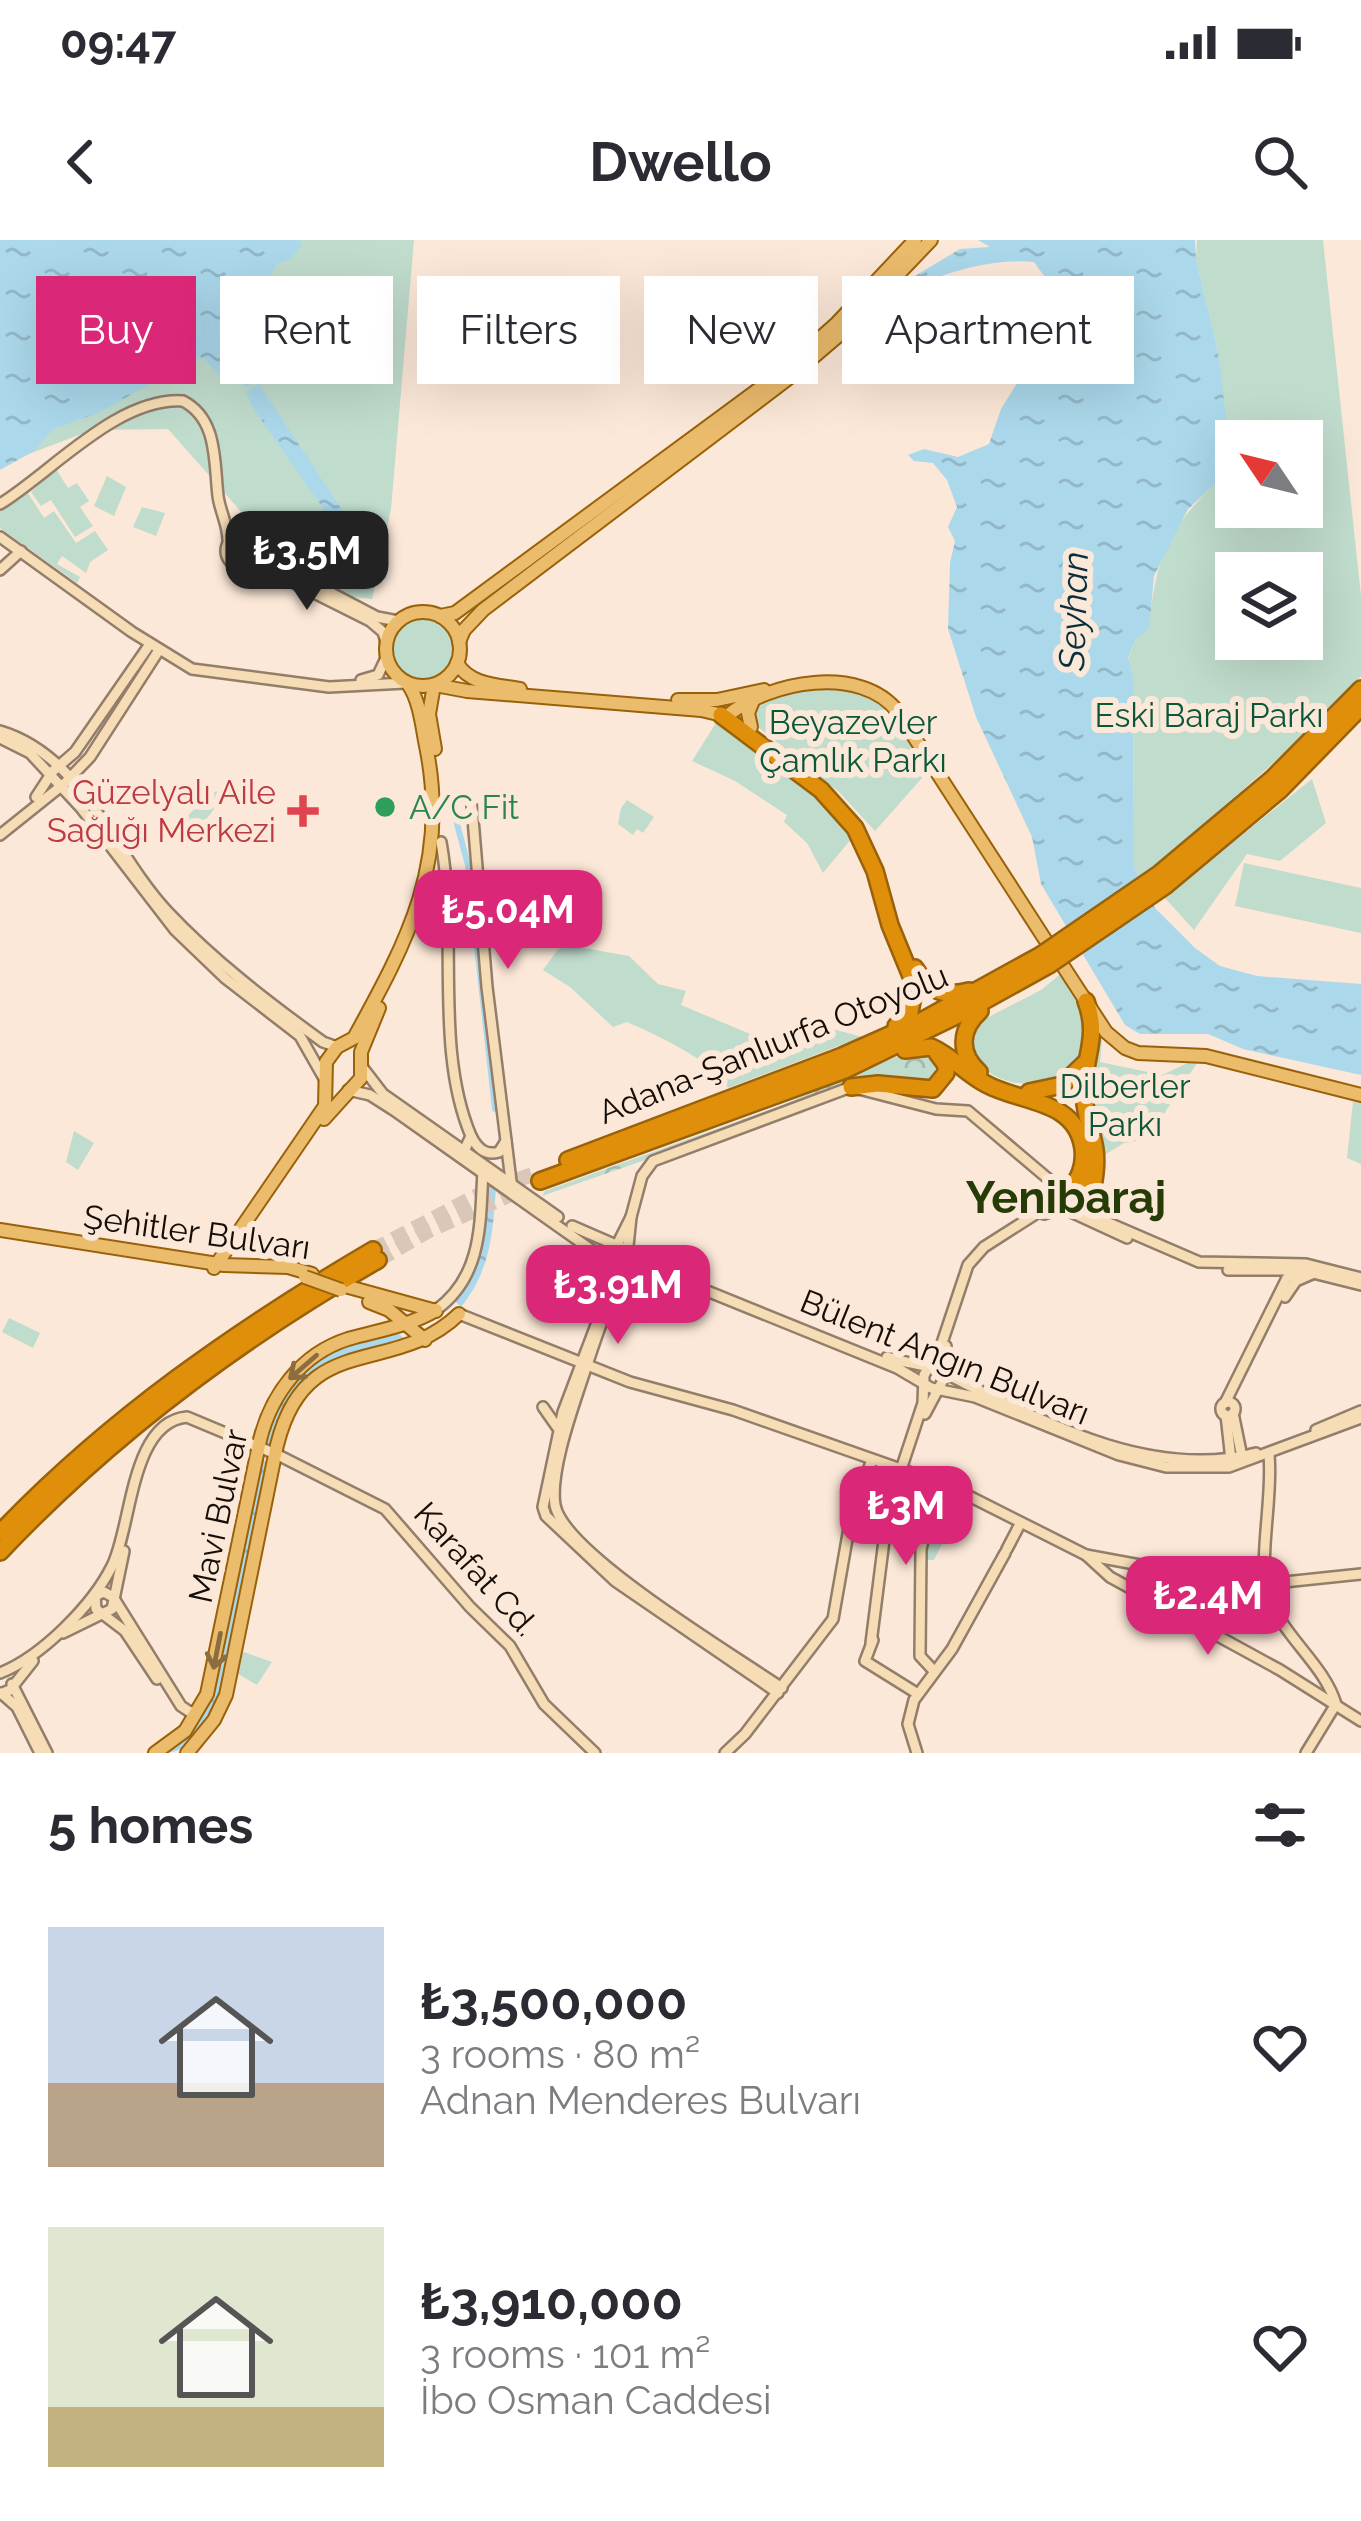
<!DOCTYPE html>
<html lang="en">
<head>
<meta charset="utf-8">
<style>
  body { margin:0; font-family:Raleway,sans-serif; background:#f2f2f3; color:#2b2b33; height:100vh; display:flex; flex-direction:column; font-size:45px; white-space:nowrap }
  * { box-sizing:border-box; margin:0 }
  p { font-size:39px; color:#7c7c81 }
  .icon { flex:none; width:66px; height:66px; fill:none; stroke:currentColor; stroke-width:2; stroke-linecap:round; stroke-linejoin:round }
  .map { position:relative; height:1513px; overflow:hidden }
  .side { display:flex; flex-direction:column; background:#fff; flex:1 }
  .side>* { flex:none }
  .hud { position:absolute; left:36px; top:36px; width:1290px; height:108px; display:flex; gap:24px }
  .needle { width:78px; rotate:305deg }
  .buttons { position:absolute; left:1215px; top:180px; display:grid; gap:24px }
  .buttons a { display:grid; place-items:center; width:108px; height:108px; border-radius:0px; background:#fff; box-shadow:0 12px 48px #0002; font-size:60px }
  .price { position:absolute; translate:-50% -102px; padding:0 27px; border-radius:24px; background:#db2777; color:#fff; font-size:39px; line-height:78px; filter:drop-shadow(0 3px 6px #0008) }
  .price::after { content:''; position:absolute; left:50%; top:72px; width:36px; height:27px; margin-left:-18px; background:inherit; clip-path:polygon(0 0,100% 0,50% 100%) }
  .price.on { background:#222; color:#fff }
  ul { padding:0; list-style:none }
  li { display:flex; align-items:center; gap:36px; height:300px; padding:0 48px }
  li span { display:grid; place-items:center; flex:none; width:336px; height:240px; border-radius:0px; color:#555 }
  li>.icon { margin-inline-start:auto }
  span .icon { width:144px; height:144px; fill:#fffc; stroke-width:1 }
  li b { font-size:51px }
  h2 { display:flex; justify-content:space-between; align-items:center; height:144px; padding:0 48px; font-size:51px }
  .tag { padding:0 42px; border-radius:0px; background:#fff; box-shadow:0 12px 48px #0002; font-size:42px; line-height:108px }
  .tag.on { background:#db2777; color:#fff }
  .status { display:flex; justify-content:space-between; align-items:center; height:84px; padding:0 60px; background:#fff; direction:ltr }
  .status svg { height:33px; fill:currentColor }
  header { display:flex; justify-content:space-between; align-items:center; height:156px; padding:0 48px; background:#fff; font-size:54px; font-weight:700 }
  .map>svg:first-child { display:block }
  .green { fill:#c0dccd; fill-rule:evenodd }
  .forest { fill:url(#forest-crowns) }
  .water { fill:url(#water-ripples) }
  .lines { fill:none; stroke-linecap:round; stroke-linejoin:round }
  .canal { stroke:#abd8eb; stroke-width:6 }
  .highway-tunnel { stroke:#d9c7b9; stroke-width:15; stroke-dasharray:15 8; stroke-linecap:butt }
  .secondary-casing { stroke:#937d6b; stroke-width:14 }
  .primary-casing { stroke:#99620a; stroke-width:16 }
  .highway-casing { stroke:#99620a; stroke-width:20 }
  .secondary { stroke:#f6ddb6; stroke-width:9 }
  .primary { stroke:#ecbc6d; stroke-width:12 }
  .highway { stroke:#e08f0b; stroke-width:15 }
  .primary-bridge-casing { stroke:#99620a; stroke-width:16; stroke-linecap:butt }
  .highway-bridge-casing { stroke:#99620a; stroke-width:20; stroke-linecap:butt }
  .primary-bridge { stroke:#ecbc6d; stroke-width:12 }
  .highway-bridge { stroke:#e08f0b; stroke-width:15 }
  .oneway { stroke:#8b6d3f }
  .leisure-dot { fill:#2e9e5b; stroke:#fce8d8; stroke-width:4.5 }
  .health-dot { fill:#e0444e; stroke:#fce8d8; stroke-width:4.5 }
  .labels { text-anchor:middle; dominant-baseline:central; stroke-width:12; stroke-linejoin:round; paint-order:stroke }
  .park-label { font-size:33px; fill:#0b573a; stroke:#fce8d8 }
  .health-label { font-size:33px; fill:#be3a42; stroke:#fce8d8; text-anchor:end }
  .leisure-label { font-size:33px; fill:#27864d; stroke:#fce8d8; text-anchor:start }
  .street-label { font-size:33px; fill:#150d07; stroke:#fce8d8 }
  .water-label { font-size:36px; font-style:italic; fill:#06303e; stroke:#fce8d8 }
  .district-label { font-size:45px; font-weight:bold; fill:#263c07; stroke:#fce8d8 }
</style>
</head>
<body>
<div class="status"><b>09:47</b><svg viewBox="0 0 49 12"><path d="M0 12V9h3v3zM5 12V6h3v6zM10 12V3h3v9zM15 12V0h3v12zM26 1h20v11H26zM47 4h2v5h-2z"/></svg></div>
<header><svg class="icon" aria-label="back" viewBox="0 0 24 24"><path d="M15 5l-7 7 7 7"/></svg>Dwello<svg class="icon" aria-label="search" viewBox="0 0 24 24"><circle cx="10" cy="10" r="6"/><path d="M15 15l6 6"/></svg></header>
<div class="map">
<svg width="1361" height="1513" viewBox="0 0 1361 1513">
  <defs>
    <pattern id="forest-crowns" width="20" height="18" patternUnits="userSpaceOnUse" patternTransform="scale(3)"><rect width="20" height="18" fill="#c0dccd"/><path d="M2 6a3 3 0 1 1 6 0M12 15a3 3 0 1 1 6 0" fill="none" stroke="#a4bcaf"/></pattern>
    <pattern id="water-ripples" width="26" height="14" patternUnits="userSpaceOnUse" patternTransform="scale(3)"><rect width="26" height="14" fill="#abd8eb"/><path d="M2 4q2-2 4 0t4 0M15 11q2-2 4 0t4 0" fill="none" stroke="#92b8c8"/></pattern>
  </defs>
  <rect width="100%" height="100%" fill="#fce8d8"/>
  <g class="green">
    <polygon points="0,0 414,0 391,269 372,359 312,352 168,189 92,190 0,225"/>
    <path d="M1197,0H1323L1361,356V436L1325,477L1141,640L1134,627L1133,436L1128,419L1136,399L1149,388C1155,319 1169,285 1222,238L1218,112L1196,19ZM1236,201H1302V267H1236ZM1236,333H1302V399H1236Z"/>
    <polygon points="56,229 68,248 77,243 89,261 80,267 93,286 75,297 51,260 41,266 31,252"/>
    <polygon points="107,236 126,247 114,276 94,266"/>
    <polygon points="28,253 44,278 54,271 76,303 95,291 108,310 90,322 86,333 62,316 57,324 80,337 77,343 0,288 0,271"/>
    <polygon points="142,267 165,273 156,296 133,287"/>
    <circle cx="423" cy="409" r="31"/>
    <path d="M839,446C893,456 901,487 930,529L875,591L840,553L753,483L752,469C772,449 812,449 839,446Z"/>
    <polygon points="736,473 857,592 823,633 807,603 784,582 787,575 735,541 692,521 721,475"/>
    <polygon points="1312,539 1326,583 1280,621 1247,614 1194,690 1164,657"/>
    <polygon points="228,549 186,608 173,591 210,553"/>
    <polygon points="627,560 654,577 643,593 637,589 633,595 618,584 621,568"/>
    <polygon points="1244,623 1361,648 1361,693 1235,666"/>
    <path d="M573,706L629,716L658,744L686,751L681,765L767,801L819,785L862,797L728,848C715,822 655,794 627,782L613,787L570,747L543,730L558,709Z"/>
    <path d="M1064,731L1083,762L1085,814C1077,823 1068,836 1057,840C1019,854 956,833 975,784L1041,750Z"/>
    <polygon points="1098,793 1102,801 1100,822 1162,835 1194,820 1197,823 1147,900 1124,903 1101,917 1089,845"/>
    <polygon points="1353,862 1361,863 1361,924 1347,918"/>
    <polygon points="74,891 94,903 78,930 66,922"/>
    <polygon points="9,1078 40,1093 33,1108 2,1092"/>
    <polygon points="932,1279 950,1288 934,1320 927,1320 924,1315"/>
    <polygon points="238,1410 272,1422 257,1445 233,1431"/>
  </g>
  <polygon class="forest" points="910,811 935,817 941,831 930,845 863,844 542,956 545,951 780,866"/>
  <g class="water">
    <path d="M0,0H300L302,5L291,19L278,23C258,52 264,71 272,103L266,112L244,122L251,144L246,147L233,136L220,137L204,118L191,120L101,172L53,189L34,211L0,230Z"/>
    <path d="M978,0H1195L1196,19L1218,112L1230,209L1222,238L1188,269L1154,336L1149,389L1136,399L1128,418L1133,436L1134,627L1155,668L1195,708L1220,726L1257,736L1361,744V835L1243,809L1208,794H1140L1125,785L1041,644L1032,597L976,477L948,389L950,323L955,301L948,287L957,267L947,240L933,223L914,221L908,215L924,209L958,217L989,204L1001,169L1032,119L1052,47L1034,22C998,18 958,29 924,42L915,36L960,9L990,7Z"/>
    <polygon points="259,144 387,338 365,345 337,295 337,288 253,168 246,152"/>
    <path d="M487,940L496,947C493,992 491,1030 461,1067L454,1060C484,1025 484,984 487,940Z"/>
    <path d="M399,1094L407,1101C338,1115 286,1129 272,1208L263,1204C293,1125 317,1110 399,1094Z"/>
    <path d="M260,1219L269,1223L220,1455C209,1480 194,1513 164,1513L192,1488L211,1459Z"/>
  </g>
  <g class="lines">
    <polyline class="canal" points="454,573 468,625 495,869"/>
    <g class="highway-tunnel">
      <polyline points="373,1010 488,950 537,933"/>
      <polyline points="378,1020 428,991 521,950"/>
    </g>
    <g class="secondary-casing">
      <g id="secondary">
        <path d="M0,264C51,233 117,157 183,161C218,179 214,222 218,256C220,272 229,286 228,303"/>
        <circle cx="241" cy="311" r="15"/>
        <polyline points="0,297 132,392 192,429 329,447 405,443"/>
        <polyline points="252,322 370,381 383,392 386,402"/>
        <polyline points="0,330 21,311"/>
        <polyline points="297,335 377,377 398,381"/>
        <polyline points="361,440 378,435 386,418"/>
        <path d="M0,491C84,516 111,611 167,671C214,721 268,762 323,802L337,807"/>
        <polyline points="0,498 30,513 81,568 175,690 225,738 300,796 325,840"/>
        <polyline points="36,557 53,531 75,512 150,404"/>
        <polyline points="472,567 487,747 511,941"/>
        <polyline points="0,595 65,543 90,517 159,410"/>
        <path d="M441,602C458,695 434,809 471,896L465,909"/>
        <polyline points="363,828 383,854 558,977"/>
        <polyline points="348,850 370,855 395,871 617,1028 643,1029 675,1038 897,1128 931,1148 975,1157 1119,1215 1166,1227 1229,1227 1361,1178"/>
        <path d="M471,896C477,908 485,916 499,912L506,901"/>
        <polyline points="1062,968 1127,998"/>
        <polyline points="1044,974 1062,968"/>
        <polyline points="631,977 642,936 653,921 851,847 936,869 968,871 1065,953"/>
        <polyline points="572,986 699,1041"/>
        <polyline points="1228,1030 1301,1030 1361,1045"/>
        <polyline points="1285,1057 1296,1041 1312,1034"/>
        <path d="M436,1070C483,1036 480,983 483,930"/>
        <polyline points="459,1074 630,1142 733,1170 949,1246 1086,1315 1110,1337 1280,1430 1361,1481"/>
        <path d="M887,1117C903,1123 925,1124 940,1131C1034,1177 1148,1242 1256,1213"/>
        <circle cx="1228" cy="1169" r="7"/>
        <polyline points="1225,1163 1287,1038 1299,1030"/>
        <polyline points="543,1167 557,1187"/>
        <polyline points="1233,1173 1242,1217"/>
        <polyline points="925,1174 942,1142 946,1106"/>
        <polyline points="1226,1175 1231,1220"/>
        <polyline points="1316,1190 1361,1171"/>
        <path d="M1269,1215C1273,1254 1260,1310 1266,1345C1274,1391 1322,1419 1336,1464L1306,1513"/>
        <polyline points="1007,1309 1020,1284"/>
        <polyline points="1086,1315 1221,1340 1266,1344 1361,1334"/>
        <polyline points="95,1356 104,1352 113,1357 181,1466 190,1472 197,1471"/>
        <polyline points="95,1356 96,1369 125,1391 157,1439"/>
        <polyline points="63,1393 112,1369 124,1311"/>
        <polyline points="873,1400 865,1421 918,1454"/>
        <polyline points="871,1403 888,1269 923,1163 924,1135 939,1112 968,1025 984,1007 1070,952 1097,978 1199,1022 1306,1024 1361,1038"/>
        <polyline points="934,1431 920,1416 921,1309 938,1242"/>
        <path d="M0,1433C41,1417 92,1366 112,1326C132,1287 130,1182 187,1177L278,1215L385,1269L470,1367L510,1406L544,1464L595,1513"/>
        <polyline points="12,1444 47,1513"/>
        <polyline points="1,1453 17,1467 40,1513"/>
        <path d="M778,1453L615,1341L546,1276L543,1267L563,1172L613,1040L611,1017L631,977L628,1006L631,1022C607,1058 593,1108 579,1149C569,1179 550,1235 555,1265C564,1314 737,1417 782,1448"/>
        <polyline points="0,1454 10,1450 33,1421"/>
        <polyline points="725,1513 745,1494 833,1379 852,1271 872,1220"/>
        <polyline points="917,1513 908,1484 914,1460 952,1409 1005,1313"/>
      </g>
    </g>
    <g class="primary-casing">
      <g id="primary">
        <circle cx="423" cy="409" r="37"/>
        <polyline points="440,376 455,373 782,132 836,84 915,0"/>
        <polyline points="459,402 464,390 483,370 789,138 844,91 931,0"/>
        <path d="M457,423C470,445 497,445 520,449"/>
        <polyline points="434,445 429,474 435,509"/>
        <path d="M435,445L467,451L701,470L727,476C769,441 861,424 898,472L1048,704"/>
        <polyline points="678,460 717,460 764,450"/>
        <polyline points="751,487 748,473 753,461"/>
        <polyline points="1063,726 1106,792 1125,808 1138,813 1206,816 1361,855"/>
        <polyline points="324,879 361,838 361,812 379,768"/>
        <polyline points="0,990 224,1025 288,1027 312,1034"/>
        <path d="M214,1028L325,866L326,822L337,807L354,798C408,700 450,622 426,506C422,486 420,461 408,444"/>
        <polyline points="345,1046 436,1071"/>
        <polyline points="369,1062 389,1070 425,1100"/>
        <path d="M155,1513L185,1491L207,1454L260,1200C271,1155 301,1114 348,1099C379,1090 407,1087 436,1070"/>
        <path d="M187,1513L214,1480L226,1455L277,1205C306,1088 393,1138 459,1074"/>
      </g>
    </g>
    <g class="highway-casing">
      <g id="highway">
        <polyline points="721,475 821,550 855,588 875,631 890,685 915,746 910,772 896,786"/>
        <polyline points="1272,539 1361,449"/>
        <polyline points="1280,550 1361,467"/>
        <path d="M915,728C928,750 944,758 969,751"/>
        <path d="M1086,761C1100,798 1083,817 1084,854C1086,893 1102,900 1093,946"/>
        <path d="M905,810L931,807C952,816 966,834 986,844C1020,863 1077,859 1083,909C1085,927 1079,939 1068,952"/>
        <path d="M979,832C958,813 960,789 980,771"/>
        <polyline points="851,847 878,844 933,849 946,833 946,825 937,813"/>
        <polyline points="1029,852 1062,845 1086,822"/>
        <polyline points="568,920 842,816 923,780 1041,715"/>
        <polyline points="540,941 845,830 964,772 1049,725"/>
        <polyline points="1079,963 1088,933"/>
        <path d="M0,1293C110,1178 237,1090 373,1010"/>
        <path d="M0,1312C111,1195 238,1100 378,1020"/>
      </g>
    </g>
    <use href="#secondary" class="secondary"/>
    <use href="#primary" class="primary"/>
    <use href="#highway" class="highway"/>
    <g class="primary-bridge-casing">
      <polyline id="primary-bridge" points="305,1037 341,1050"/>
    </g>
    <g class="highway-bridge-casing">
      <g id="highway-bridge">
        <polyline points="1041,715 1159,634 1272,539"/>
        <polyline points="1049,725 1165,646 1280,550"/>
      </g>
    </g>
    <use href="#primary-bridge" class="primary-bridge"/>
    <use href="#highway-bridge" class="highway-bridge"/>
  </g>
  <defs><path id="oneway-shaft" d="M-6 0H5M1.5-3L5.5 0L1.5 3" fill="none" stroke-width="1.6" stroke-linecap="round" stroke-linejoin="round" transform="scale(3)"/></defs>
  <g class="oneway">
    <use href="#oneway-shaft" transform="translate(303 1127) rotate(139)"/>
    <use href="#oneway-shaft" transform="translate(217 1411) rotate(101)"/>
  </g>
  <circle class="leisure-dot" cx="385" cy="567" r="12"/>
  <path class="health-dot" d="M297 553h12v12h12v12h-12v12h-12v-12h-12v-12h12z"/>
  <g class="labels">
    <g class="park-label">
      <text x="1209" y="475">Eski Baraj Parkı</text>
      <text x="853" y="482">Beyazevler<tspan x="853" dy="38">Çamlık Parkı</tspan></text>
      <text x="1125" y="846">Dilberler<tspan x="1125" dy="38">Parkı</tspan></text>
    </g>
    <g class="health-label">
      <text x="276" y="552">Güzelyalı Aile<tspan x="276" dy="38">Sağlığı Merkezi</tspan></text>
    </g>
    <g class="leisure-label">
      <text x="409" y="567">A/C Fit</text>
    </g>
    <g class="street-label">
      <text transform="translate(773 804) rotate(-22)">Adana-Şanlıurfa Otoyolu</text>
      <text transform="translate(197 992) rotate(8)">Şehitler Bulvarı</text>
      <text transform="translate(945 1117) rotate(22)">Bülent Angın Bulvarı</text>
      <text transform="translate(218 1276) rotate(-78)">Mavi Bulvar</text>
      <text transform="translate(476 1329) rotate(48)">Karafat Cd.</text>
    </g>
    <g class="water-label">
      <text transform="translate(1073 371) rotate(-88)">Seyhan</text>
    </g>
    <g class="district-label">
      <text x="1066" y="957">Yenibaraj</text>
    </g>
  </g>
</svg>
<div class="buttons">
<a><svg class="needle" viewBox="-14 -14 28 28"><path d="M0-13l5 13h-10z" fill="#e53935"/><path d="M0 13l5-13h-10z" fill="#7c7c81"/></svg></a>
<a><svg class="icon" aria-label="layers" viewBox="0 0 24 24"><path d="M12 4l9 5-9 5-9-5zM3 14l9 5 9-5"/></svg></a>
</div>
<b class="price on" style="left:307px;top:373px">₺3.5M</b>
<b class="price" style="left:508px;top:732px">₺5.04M</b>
<b class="price" style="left:618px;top:1107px">₺3.91M</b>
<b class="price" style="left:906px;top:1328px">₺3M</b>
<b class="price" style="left:1208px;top:1418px">₺2.4M</b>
<div class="hud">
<a class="tag on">Buy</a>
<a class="tag">Rent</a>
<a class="tag">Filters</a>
<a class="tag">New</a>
<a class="tag">Apartment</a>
</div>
</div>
<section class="side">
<h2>5 homes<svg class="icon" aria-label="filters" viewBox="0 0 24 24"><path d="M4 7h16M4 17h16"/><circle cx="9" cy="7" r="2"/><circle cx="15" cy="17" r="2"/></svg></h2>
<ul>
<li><span style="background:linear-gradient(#c9d6e8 65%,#b9a48a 0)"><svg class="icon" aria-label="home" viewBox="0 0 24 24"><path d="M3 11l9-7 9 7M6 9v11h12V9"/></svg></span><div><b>₺3,500,000</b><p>3 rooms · 80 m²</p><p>Adnan Menderes Bulvarı</p></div><svg class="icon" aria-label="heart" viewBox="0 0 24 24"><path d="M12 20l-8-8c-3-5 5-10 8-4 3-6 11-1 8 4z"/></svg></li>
<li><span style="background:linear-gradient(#dfe7d0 75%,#c2b280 0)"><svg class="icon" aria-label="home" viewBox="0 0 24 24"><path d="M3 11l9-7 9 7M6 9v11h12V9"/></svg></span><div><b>₺3,910,000</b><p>3 rooms · 101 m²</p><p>İbo Osman Caddesi</p></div><svg class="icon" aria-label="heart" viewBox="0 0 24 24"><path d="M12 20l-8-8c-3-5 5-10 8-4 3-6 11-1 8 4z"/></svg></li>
</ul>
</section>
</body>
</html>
